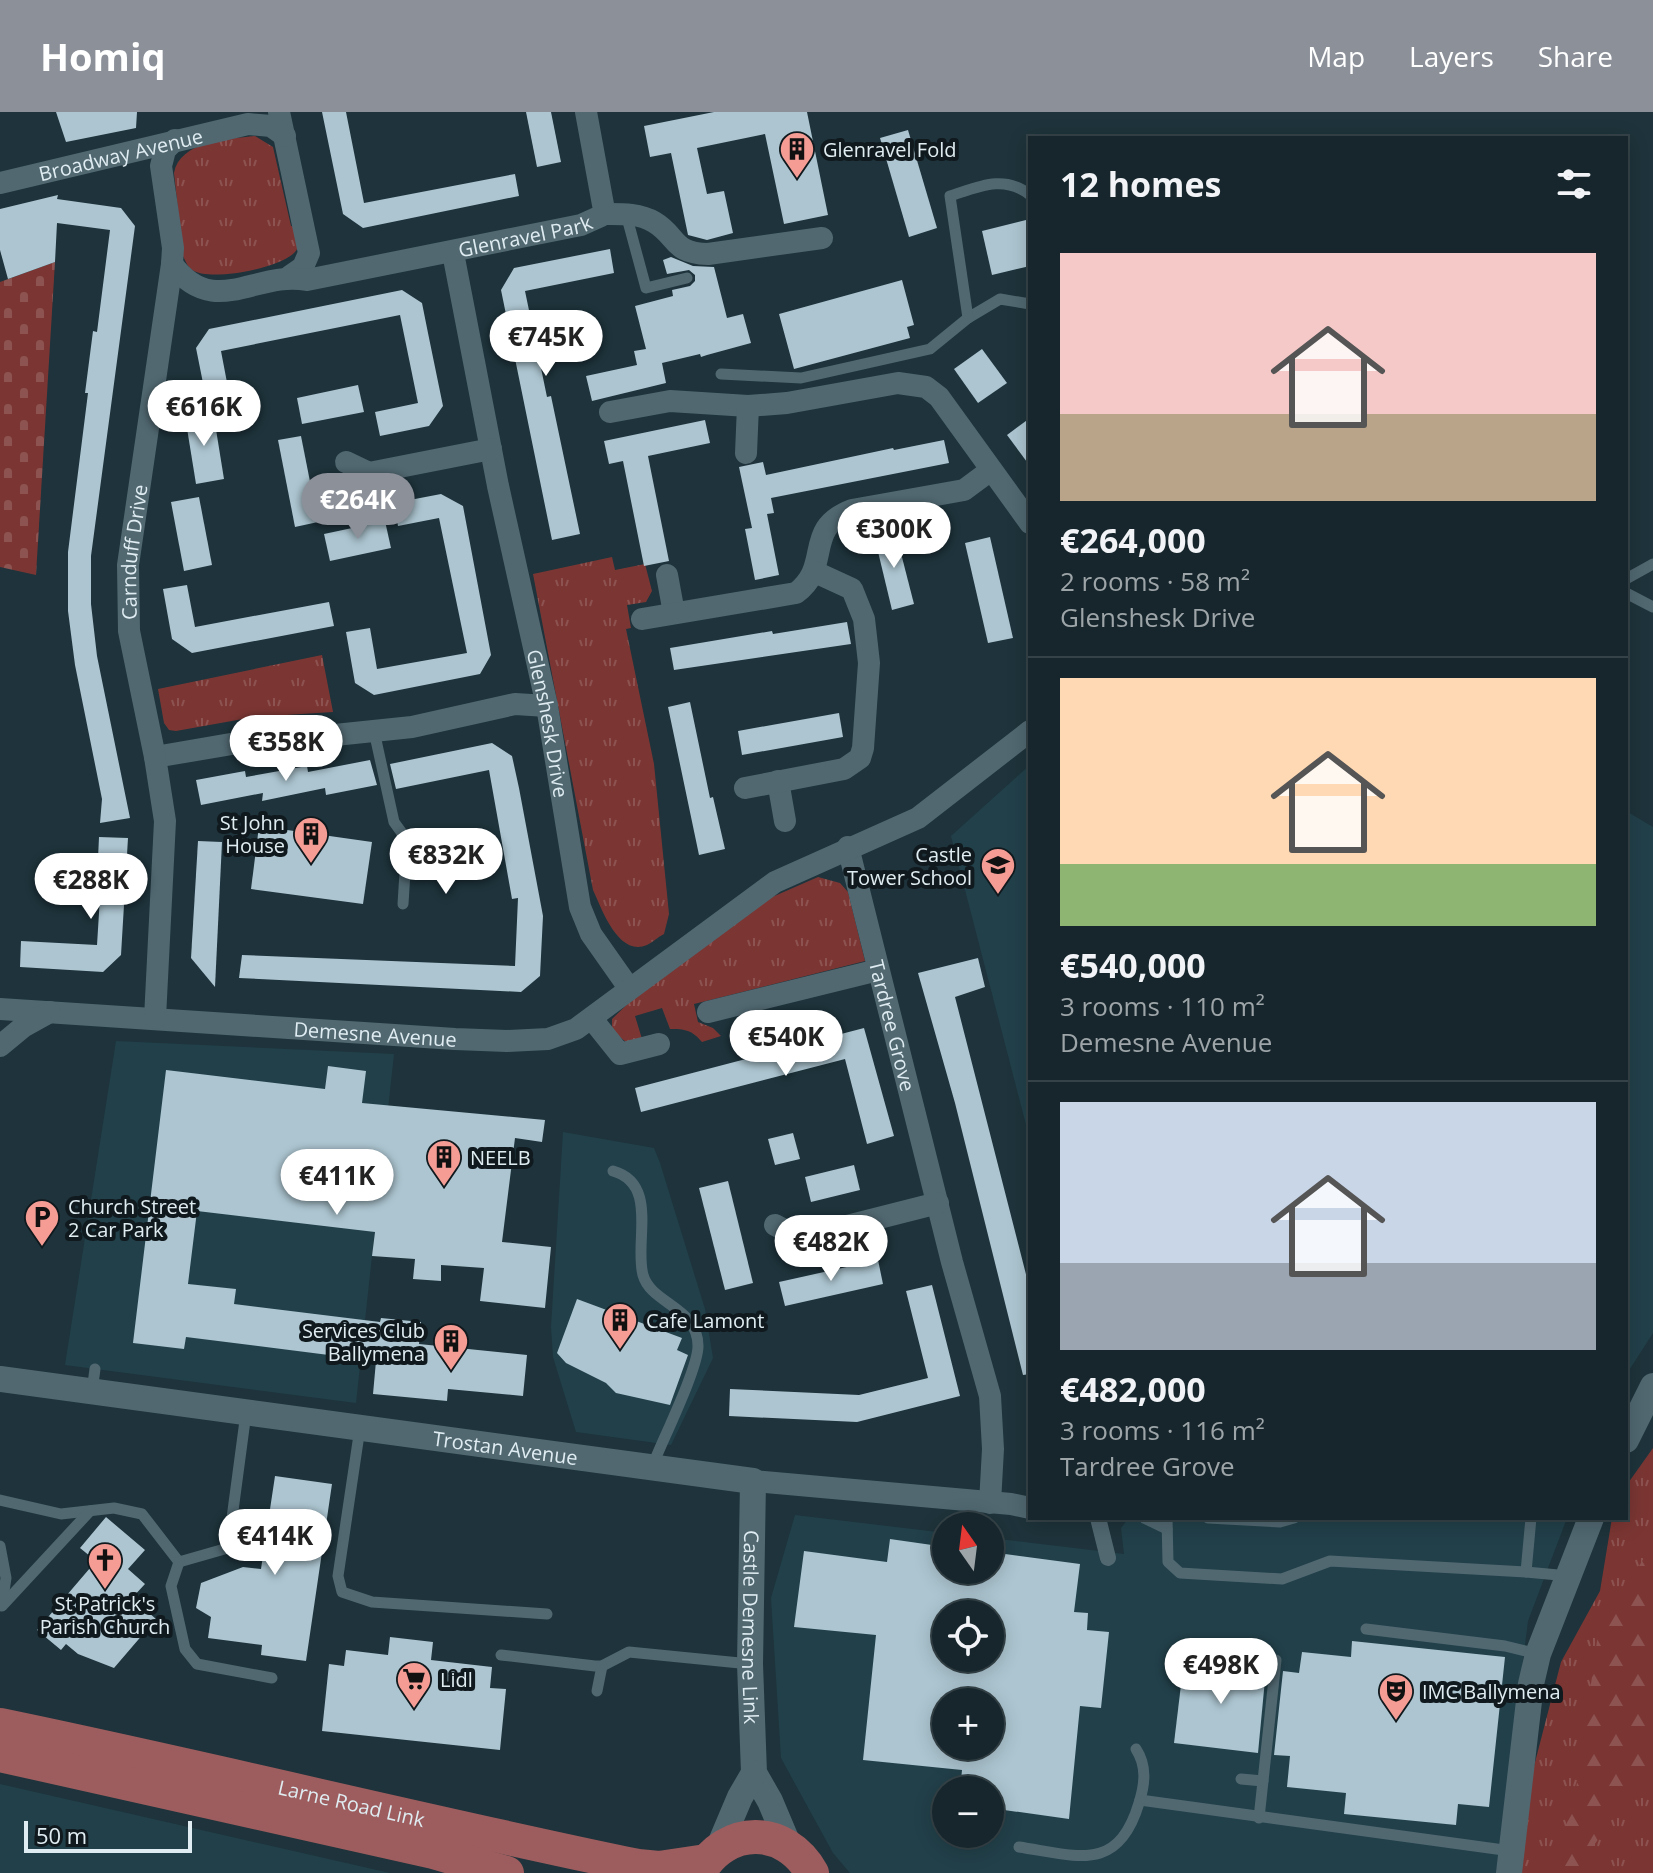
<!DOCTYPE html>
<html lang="en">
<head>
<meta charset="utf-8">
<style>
  body { margin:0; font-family:"Open Sans",sans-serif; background:#233238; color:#f1f3f6; height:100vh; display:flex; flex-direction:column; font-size:30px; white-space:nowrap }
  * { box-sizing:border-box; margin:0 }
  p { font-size:26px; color:#9ea5a9 }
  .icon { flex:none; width:44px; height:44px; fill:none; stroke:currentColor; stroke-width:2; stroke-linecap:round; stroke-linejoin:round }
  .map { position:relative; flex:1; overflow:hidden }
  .side { position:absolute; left:1028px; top:24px; width:600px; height:1384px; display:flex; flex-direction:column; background:#16262c; border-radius:0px; box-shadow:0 4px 20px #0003,0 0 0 2px #354348 }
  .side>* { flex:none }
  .needle { width:52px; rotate:346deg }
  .controls { position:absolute; left:932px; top:1400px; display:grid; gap:16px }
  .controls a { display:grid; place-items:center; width:72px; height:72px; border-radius:50%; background:#16262c; box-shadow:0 4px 20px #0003,0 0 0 2px #354348; font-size:40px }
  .scale { position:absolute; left:24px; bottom:20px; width:168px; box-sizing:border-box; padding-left:8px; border:4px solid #dfecf1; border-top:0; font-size:22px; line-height:28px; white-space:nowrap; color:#dfecf1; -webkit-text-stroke:6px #10191d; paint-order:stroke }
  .price { position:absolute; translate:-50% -68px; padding:0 18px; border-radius:28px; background:#fff; color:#222; font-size:26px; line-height:52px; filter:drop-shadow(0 2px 4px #0008) }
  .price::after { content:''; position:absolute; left:50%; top:48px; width:24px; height:18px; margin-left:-12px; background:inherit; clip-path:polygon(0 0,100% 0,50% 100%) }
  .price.active { background:#8c9099; color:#fff }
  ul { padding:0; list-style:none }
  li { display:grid; align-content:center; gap:16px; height:424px; padding:0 32px }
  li+li { border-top:2px solid #354348 }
  li span { display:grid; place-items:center; height:248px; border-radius:0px; color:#555 }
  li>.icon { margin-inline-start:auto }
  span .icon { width:144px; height:144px; fill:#fffc; stroke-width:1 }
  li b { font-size:34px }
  h2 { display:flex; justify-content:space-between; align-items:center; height:96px; padding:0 32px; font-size:34px }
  header { display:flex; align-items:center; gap:48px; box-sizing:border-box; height:112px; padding:0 40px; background:#8c9099; color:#fff }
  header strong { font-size:38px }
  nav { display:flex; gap:44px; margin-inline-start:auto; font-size:28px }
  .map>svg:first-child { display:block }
  .built { fill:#22404a; fill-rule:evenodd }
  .grass { fill:url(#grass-tufts) }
  .forest { fill:url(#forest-firs) }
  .cemetery { fill:url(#cemetery-stones) }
  .building { fill:#acc5d0; fill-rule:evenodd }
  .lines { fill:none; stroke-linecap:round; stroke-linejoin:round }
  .service { stroke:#516871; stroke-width:11 }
  .pedestrian { stroke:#516871; stroke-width:16 }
  .minor { stroke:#516871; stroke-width:22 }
  .tertiary { stroke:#516871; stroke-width:26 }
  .primary { stroke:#9d5d5e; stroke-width:34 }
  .labels { text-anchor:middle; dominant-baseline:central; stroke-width:8; stroke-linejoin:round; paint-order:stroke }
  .poi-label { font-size:20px; fill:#dfecf1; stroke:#10191d; text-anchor:start }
  .street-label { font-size:20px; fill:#dfecf1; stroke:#10191d }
</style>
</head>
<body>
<header>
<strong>Homiq</strong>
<nav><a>Map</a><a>Layers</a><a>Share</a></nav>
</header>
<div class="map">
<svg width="1653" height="1761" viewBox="0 0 1653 1761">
  <defs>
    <pattern id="grass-tufts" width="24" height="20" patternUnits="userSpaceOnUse" patternTransform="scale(2)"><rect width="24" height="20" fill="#7b3633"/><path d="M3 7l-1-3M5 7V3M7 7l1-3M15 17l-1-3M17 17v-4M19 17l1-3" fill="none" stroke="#8d5351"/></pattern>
    <pattern id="forest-firs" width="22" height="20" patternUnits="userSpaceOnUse" patternTransform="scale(2)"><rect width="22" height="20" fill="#7b3633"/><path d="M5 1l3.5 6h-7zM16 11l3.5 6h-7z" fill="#8d5351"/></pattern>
    <pattern id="cemetery-stones" width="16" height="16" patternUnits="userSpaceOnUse" patternTransform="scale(2)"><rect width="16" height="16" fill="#7b3633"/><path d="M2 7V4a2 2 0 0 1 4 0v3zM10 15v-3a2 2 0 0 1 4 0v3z" fill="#8d5351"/></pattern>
  </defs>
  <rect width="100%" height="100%" fill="#1e333b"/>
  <g class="built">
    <polygon points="1030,653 1030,1028 951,724"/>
    <polygon points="1626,699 1653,715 1653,1221 1626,1263"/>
    <polygon points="116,929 394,942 356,1291 65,1253"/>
    <polygon points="563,1020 654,1036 660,1051 705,1197 713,1246 671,1333 576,1320 553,1245 551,1215"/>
    <path d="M795,1403L946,1421V1458H990V1426L1124,1442L1121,1416L1129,1406H1567L1528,1509L1496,1761H850L833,1741L781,1646L771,1486ZM946,1502H990V1546H946ZM946,1590H990V1634H946ZM946,1678H990V1722H946Z"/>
    <polygon points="0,1672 390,1761 0,1761"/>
  </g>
  <g class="grass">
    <path d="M255,24L273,35L291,114L300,116C300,124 301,133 295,140C281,156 213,169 194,159C188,156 186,150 183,144L174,61C180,29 227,27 255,24Z"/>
    <path d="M612,445L615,458L645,452L652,479L646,490L627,493L631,516L626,517L654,652L669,802L664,822C658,825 653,830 647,833C618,845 602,797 593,778L533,462Z"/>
    <polygon points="322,543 333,600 254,605 176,619 169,618 164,611 158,577"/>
    <path d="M818,765L840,771L848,780L865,849L694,892L698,910L713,916L721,924L702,930C692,918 685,917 670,917L662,896L635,904L642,927L626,930L612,919V907L644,876L770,786Z"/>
    <polygon points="1653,1336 1653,1761 1513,1761 1512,1739 1561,1550 1600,1479 1612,1406 1626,1406 1626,1374"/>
  </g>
  <polygon class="forest" points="1653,1431 1653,1647 1575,1761 1552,1761 1576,1678 1598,1522"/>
  <polygon class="cemetery" points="55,150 36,463 0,455 0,170"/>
  <g class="building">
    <polygon points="56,0 137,0 136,16 66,30"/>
    <polygon points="322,0 346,0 364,91 515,62 519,84 363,116 343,102"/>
    <polygon points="526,0 551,0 561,50 537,55"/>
    <polygon points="714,0 807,0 828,103 784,112 765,22 697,36 707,82 724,79 733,121 707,128 688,123 671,41 650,45 644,14"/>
    <polygon points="908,18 937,116 909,125 880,26"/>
    <polygon points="58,83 57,87 121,96 135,114 91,444 91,492 97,544 130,706 100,711 102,687 75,553 68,499 68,440 88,281 85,281 93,219 97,220 110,118 57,111 55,150 8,167 0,138 0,97"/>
    <polygon points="1030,107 1030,154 992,163 982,119"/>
    <polygon points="610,137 614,161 525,179 547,285 551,284 580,422 552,428 501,178 514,156"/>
    <polygon points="671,145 693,154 714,155 727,206 743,202 751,231 707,243 701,245 700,242 662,251 666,271 592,289 586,264 637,253 634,239 646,237 635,194 673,184 672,178 690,174 695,169 695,163 689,158 667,162 663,148"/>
    <polygon points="902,168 914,213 907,215 910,226 794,257 779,202"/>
    <polygon points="402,178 422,191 428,221 443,294 429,314 380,324 375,300 418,291 400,203 221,239 229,281 206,286 196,236 209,217"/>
    <polygon points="982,237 1007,271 978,291 954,257"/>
    <polygon points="358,273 364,300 302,312 297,286"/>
    <polygon points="213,299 224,367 196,372 185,304"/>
    <polygon points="1030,306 1030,354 1007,323"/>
    <polygon points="705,308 710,331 648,344 669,449 644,454 623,349 609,352 604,329"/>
    <polygon points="301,324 318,410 295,415 278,328"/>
    <polygon points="944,328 949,351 771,386 774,401 767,402 779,463 755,468 745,417 752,416 739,355 763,350 766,363 893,336 894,338"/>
    <polygon points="441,382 463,394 491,543 480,562 374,583 355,571 346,520 370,516 377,557 467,541 439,406 398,414 394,391"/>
    <polygon points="199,385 212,453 184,459 171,390"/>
    <polygon points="385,409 391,436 330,449 324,422"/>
    <polygon points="895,418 914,492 892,498 874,423"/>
    <polygon points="990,425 1013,526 988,531 965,431"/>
    <polygon points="187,473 195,515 329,490 334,514 192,541 172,527 163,477"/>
    <polygon points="847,510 851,532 674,558 670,536 772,519 773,522"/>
    <polygon points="690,590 710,686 713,685 725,737 699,743 668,595"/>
    <polygon points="839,601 843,625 742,643 738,619"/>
    <polygon points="492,631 512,644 519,676 543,804 540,864 521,880 239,866 242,843 515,854 518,786 512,787 489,658 396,677 390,652"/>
    <polygon points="370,648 377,673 326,683 325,676 262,689 263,681 201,693 196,668 245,659 246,665 307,654 308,660"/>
    <polygon points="259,714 372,730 363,792 251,777"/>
    <polygon points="99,725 128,726 121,843 103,860 20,855 21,829 97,833 101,769 97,768"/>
    <polygon points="198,729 222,730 215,875 191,846"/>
    <polygon points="978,846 985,875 955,885 1030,1178 1030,1262 1023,1263 955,991 918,861"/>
    <polygon points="864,916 894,1024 867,1032 845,947 641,1000 635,976"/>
    <polygon points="328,954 366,959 362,991 545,1008 542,1030 515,1026 502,1130 551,1135 545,1196 480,1189 484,1156 441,1153 441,1169 413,1167 415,1147 372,1144 375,1120 197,1099 188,1172 236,1177 234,1192 380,1210 381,1206 421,1210 419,1232 527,1243 523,1284 448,1277 447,1289 373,1282 376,1249 186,1225 184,1237 133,1231 166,958 325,977"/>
    <polygon points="793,1021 800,1047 775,1053 768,1027"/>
    <polygon points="854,1053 860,1078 811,1090 805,1065"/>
    <polygon points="728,1069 753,1171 725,1178 699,1076"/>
    <polygon points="878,1148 883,1172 785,1194 779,1170"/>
    <polygon points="932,1173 960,1284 857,1310 729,1304 730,1277 859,1283 928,1266 906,1179"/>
    <polygon points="577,1187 682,1226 677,1238 688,1243 670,1293 616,1281 606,1271 566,1251 557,1241"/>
    <polygon points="275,1364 332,1372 306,1549 261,1543 262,1533 208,1526 211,1505 196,1496 201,1471 243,1455 261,1457"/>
    <polygon points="106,1405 145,1438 128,1457 145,1472 132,1486 156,1507 114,1556 78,1542 66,1532 61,1538 37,1518 96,1449 80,1436"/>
    <path d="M890,1427L946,1435V1458H990V1440L1080,1452L1074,1500L1088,1501L1087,1518L1109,1520L1101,1596L1080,1594L1069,1707L990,1696V1678H960L962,1658L863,1648L876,1523L794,1515L804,1439L887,1450ZM946,1502H990V1546H946ZM946,1590H990V1634H946Z"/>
    <polygon points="390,1525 433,1530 431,1548 492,1555 490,1576 506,1577 500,1638 322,1619 329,1552 344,1554 346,1538 388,1543"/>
    <polygon points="1352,1529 1505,1545 1489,1695 1458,1692 1456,1713 1344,1702 1346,1681 1287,1675 1290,1644 1274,1643 1283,1559 1299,1561 1302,1540 1351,1545"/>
    <polygon points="1184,1548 1266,1557 1258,1641 1174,1631"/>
  </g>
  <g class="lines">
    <g class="service">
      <polyline points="626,102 646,176 687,166"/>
      <polyline points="968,206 1000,187 1030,192"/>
      <path d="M721,262L801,266L930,237L968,206L950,84C978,75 1004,62 1030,83"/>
      <polyline points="1626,467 1653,452"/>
      <polyline points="1626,481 1653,495"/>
      <polyline points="374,619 394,710 407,728 403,792"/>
      <path d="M613,1059C659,1072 634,1130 643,1163C651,1192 698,1195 698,1234C698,1257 662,1329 652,1355"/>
      <polyline points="92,1279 95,1257"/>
      <polyline points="360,1316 338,1464 342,1480 372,1490 547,1502"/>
      <polyline points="0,1388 61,1402 114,1396 142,1402 179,1450 228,1436 246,1301"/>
      <polyline points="1144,1406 1167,1417"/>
      <polyline points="1167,1406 1168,1450 1180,1461 1282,1467 1330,1449 1526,1460 1531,1406"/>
      <polyline points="1208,1406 1280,1410 1294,1406"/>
      <polyline points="0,1434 6,1466 2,1493"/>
      <polyline points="179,1450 171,1474 185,1537 197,1552 272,1566"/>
      <polyline points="1526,1460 1569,1464"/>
      <polyline points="2,1494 90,1399"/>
      <polyline points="1366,1517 1505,1534 1538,1542"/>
      <polyline points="501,1543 595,1554 602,1554 629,1540 750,1552"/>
      <polyline points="597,1579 602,1554"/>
      <polyline points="1241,1667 1263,1669 1259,1706"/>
      <polyline points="1263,1669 1276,1548"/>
      <polyline points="1140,1688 1511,1739"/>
      <path d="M1019,1735C1078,1744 1118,1761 1139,1691C1145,1672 1147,1654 1136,1637"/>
    </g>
    <polyline class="pedestrian" points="1098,1406 1108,1446"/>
    <g class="minor">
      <polyline points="279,0 309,141 303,155 290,164"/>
      <path id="s1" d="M0,71L248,12L271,14L285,24"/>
      <path d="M603,102C620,102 639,101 654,110C678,124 671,141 708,142L822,126"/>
      <path id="s2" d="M453,141L498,374L547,594L580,795L591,822L629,876"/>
      <path id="s3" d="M172,152C214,208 256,158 307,168L581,113L601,104L604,98L586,0"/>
      <polyline points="610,300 670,289 748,294 787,291 898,271 926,275 939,285 1030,411"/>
      <polyline points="746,341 748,294"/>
      <polyline points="346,350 369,361 491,337"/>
      <polyline points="667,463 674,501"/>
      <path d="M642,507L796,481C833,453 802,417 852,398L964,378L991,358"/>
      <polyline points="155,645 272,625 335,623 412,615 515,592 547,594"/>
      <polyline points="778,669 785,709"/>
      <polyline points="745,676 844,657 860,646 863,636 869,551 864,507 852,477 815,460"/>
      <path id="s4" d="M848,735L952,1150L990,1284L993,1337L990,1391"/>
      <path id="s5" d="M0,897L455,927L507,929L548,927L576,917L775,770L918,706L1030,619"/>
      <polyline points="708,900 878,858"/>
      <path id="s6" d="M155,906L165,709L155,645L129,519L128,453L172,152L173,136L161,54L165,38L175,28"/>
      <polyline points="592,907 620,942 659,932"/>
      <polyline points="0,934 23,915 50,900"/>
      <polyline points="775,1113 800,1126 938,1091"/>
      <polyline points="753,1369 1011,1392 1030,1396"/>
    </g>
    <g class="tertiary">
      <path id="s7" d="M0,1267L753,1369L750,1552L754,1661L770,1689L789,1734"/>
      <polyline points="1626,1328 1653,1274"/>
      <polyline points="718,1737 740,1685 754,1661"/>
      <polyline points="1509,1761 1531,1572 1538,1542 1591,1406"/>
    </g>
    <g class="primary">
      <path id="s8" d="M0,1613C213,1657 425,1710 638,1754L659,1756L706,1749"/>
      <polyline points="0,1643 433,1740 507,1761"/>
      <path d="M699,1761C726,1713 785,1713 812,1761"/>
    </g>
  </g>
  <defs>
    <g id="building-pin" transform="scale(1.8)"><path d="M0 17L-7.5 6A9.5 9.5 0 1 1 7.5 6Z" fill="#f59c94" stroke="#10191d"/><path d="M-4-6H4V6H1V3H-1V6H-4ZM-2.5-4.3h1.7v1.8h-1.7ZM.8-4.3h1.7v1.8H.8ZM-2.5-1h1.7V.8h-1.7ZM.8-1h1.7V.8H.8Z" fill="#111"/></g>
    <g id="school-pin" transform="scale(1.8)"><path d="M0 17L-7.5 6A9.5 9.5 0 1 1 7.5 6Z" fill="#f59c94" stroke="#10191d"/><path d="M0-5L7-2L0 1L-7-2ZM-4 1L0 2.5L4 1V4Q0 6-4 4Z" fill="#111"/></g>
    <g id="parking-pin" transform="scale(1.8)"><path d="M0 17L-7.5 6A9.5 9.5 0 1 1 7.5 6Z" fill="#f59c94" stroke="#10191d"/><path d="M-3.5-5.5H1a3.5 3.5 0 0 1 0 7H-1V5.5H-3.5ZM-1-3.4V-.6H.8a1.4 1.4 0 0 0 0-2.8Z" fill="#111"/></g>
    <g id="church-pin" transform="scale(1.8)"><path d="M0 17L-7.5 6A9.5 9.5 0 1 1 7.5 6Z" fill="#f59c94" stroke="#10191d"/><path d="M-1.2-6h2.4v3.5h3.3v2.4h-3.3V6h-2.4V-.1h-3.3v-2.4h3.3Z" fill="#111"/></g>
    <g id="supermarket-pin" transform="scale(1.8)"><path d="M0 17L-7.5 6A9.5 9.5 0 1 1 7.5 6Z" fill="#f59c94" stroke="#10191d"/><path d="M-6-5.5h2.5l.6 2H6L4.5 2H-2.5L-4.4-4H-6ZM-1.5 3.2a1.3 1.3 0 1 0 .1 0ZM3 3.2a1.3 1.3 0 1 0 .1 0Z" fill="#111"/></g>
    <g id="theatre-pin" transform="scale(1.8)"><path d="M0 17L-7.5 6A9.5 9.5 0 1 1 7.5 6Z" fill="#f59c94" stroke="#10191d"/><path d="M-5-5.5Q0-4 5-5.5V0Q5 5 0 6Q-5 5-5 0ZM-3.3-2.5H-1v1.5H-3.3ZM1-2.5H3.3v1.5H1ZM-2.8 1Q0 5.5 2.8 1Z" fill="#111"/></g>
  </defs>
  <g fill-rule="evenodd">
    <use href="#building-pin" x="797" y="37"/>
    <use href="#building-pin" x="311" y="722"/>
    <use href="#school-pin" x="998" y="753"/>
    <use href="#building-pin" x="444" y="1045"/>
    <use href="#parking-pin" x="42" y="1105"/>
    <use href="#building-pin" x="620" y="1208"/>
    <use href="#building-pin" x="451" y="1229"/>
    <use href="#church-pin" x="105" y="1448"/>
    <use href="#supermarket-pin" x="414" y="1567"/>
    <use href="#theatre-pin" x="1396" y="1579"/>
  </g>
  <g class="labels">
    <g class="poi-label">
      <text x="823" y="37">Glenravel Fold</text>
      <text x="285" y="710" text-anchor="end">St John<tspan x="285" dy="23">House</tspan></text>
      <text x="972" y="742" text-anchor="end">Castle<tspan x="972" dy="23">Tower School</tspan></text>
      <text x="470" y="1045">NEELB</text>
      <text x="68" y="1094">Church Street<tspan x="68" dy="23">2 Car Park</tspan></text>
      <text x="646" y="1208">Cafe Lamont</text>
      <text x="425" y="1218" text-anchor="end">Services Club<tspan x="425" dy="23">Ballymena</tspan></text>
      <text x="105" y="1491" text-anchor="middle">St Patrick's<tspan x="105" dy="23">Parish Church</tspan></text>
      <text x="440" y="1567">Lidl</text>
      <text x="1422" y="1579">IMC Ballymena</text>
    </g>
    <g class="street-label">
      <text stroke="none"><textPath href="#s1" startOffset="124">Broadway Avenue</textPath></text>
      <text stroke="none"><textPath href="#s3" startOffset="368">Glenravel Park</textPath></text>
      <text stroke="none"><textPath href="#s6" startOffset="470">Carnduff Drive</textPath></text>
      <text stroke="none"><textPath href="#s2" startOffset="480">Glenshesk Drive</textPath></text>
      <text stroke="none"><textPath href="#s4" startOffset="184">Tardree Grove</textPath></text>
      <text stroke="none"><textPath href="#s5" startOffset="376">Demesne Avenue</textPath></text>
      <text stroke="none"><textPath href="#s7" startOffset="510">Trostan Avenue</textPath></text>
      <text stroke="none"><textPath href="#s7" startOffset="906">Castle Demesne Link</textPath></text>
      <text stroke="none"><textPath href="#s8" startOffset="360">Larne Road Link</textPath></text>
    </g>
  </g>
</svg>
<div class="controls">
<a><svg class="needle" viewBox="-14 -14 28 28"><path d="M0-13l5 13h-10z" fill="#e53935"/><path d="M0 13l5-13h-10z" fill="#9ea5a9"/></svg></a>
<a><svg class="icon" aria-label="locate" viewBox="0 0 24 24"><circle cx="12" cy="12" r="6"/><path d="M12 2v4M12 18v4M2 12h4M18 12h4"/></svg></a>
<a>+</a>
<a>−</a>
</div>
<div class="scale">50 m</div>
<b class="price" style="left:546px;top:266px">€745K</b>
<b class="price" style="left:204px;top:336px">€616K</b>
<b class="price active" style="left:358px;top:429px">€264K</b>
<b class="price" style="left:894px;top:458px">€300K</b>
<b class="price" style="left:286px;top:671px">€358K</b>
<b class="price" style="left:446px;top:784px">€832K</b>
<b class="price" style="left:91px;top:809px">€288K</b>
<b class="price" style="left:786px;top:966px">€540K</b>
<b class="price" style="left:337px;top:1105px">€411K</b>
<b class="price" style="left:831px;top:1171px">€482K</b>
<b class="price" style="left:275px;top:1465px">€414K</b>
<b class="price" style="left:1221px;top:1594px">€498K</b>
<section class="side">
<h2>12 homes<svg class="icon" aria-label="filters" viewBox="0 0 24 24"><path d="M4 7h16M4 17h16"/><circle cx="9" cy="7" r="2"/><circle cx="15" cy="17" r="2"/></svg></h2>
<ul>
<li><span style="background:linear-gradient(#f6c9c9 65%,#b9a48a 0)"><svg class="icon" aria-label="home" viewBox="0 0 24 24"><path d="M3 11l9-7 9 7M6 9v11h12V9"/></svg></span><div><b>€264,000</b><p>2 rooms · 58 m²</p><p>Glenshesk Drive</p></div></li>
<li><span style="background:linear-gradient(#ffd9b3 75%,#8fb573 0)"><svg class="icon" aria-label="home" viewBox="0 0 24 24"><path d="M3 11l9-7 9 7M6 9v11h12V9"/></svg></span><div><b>€540,000</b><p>3 rooms · 110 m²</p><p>Demesne Avenue</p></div></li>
<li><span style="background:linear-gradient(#c9d6e8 65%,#9aa5b1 0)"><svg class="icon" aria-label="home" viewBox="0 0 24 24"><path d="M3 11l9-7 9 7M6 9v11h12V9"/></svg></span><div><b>€482,000</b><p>3 rooms · 116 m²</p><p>Tardree Grove</p></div></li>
</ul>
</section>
</div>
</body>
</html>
